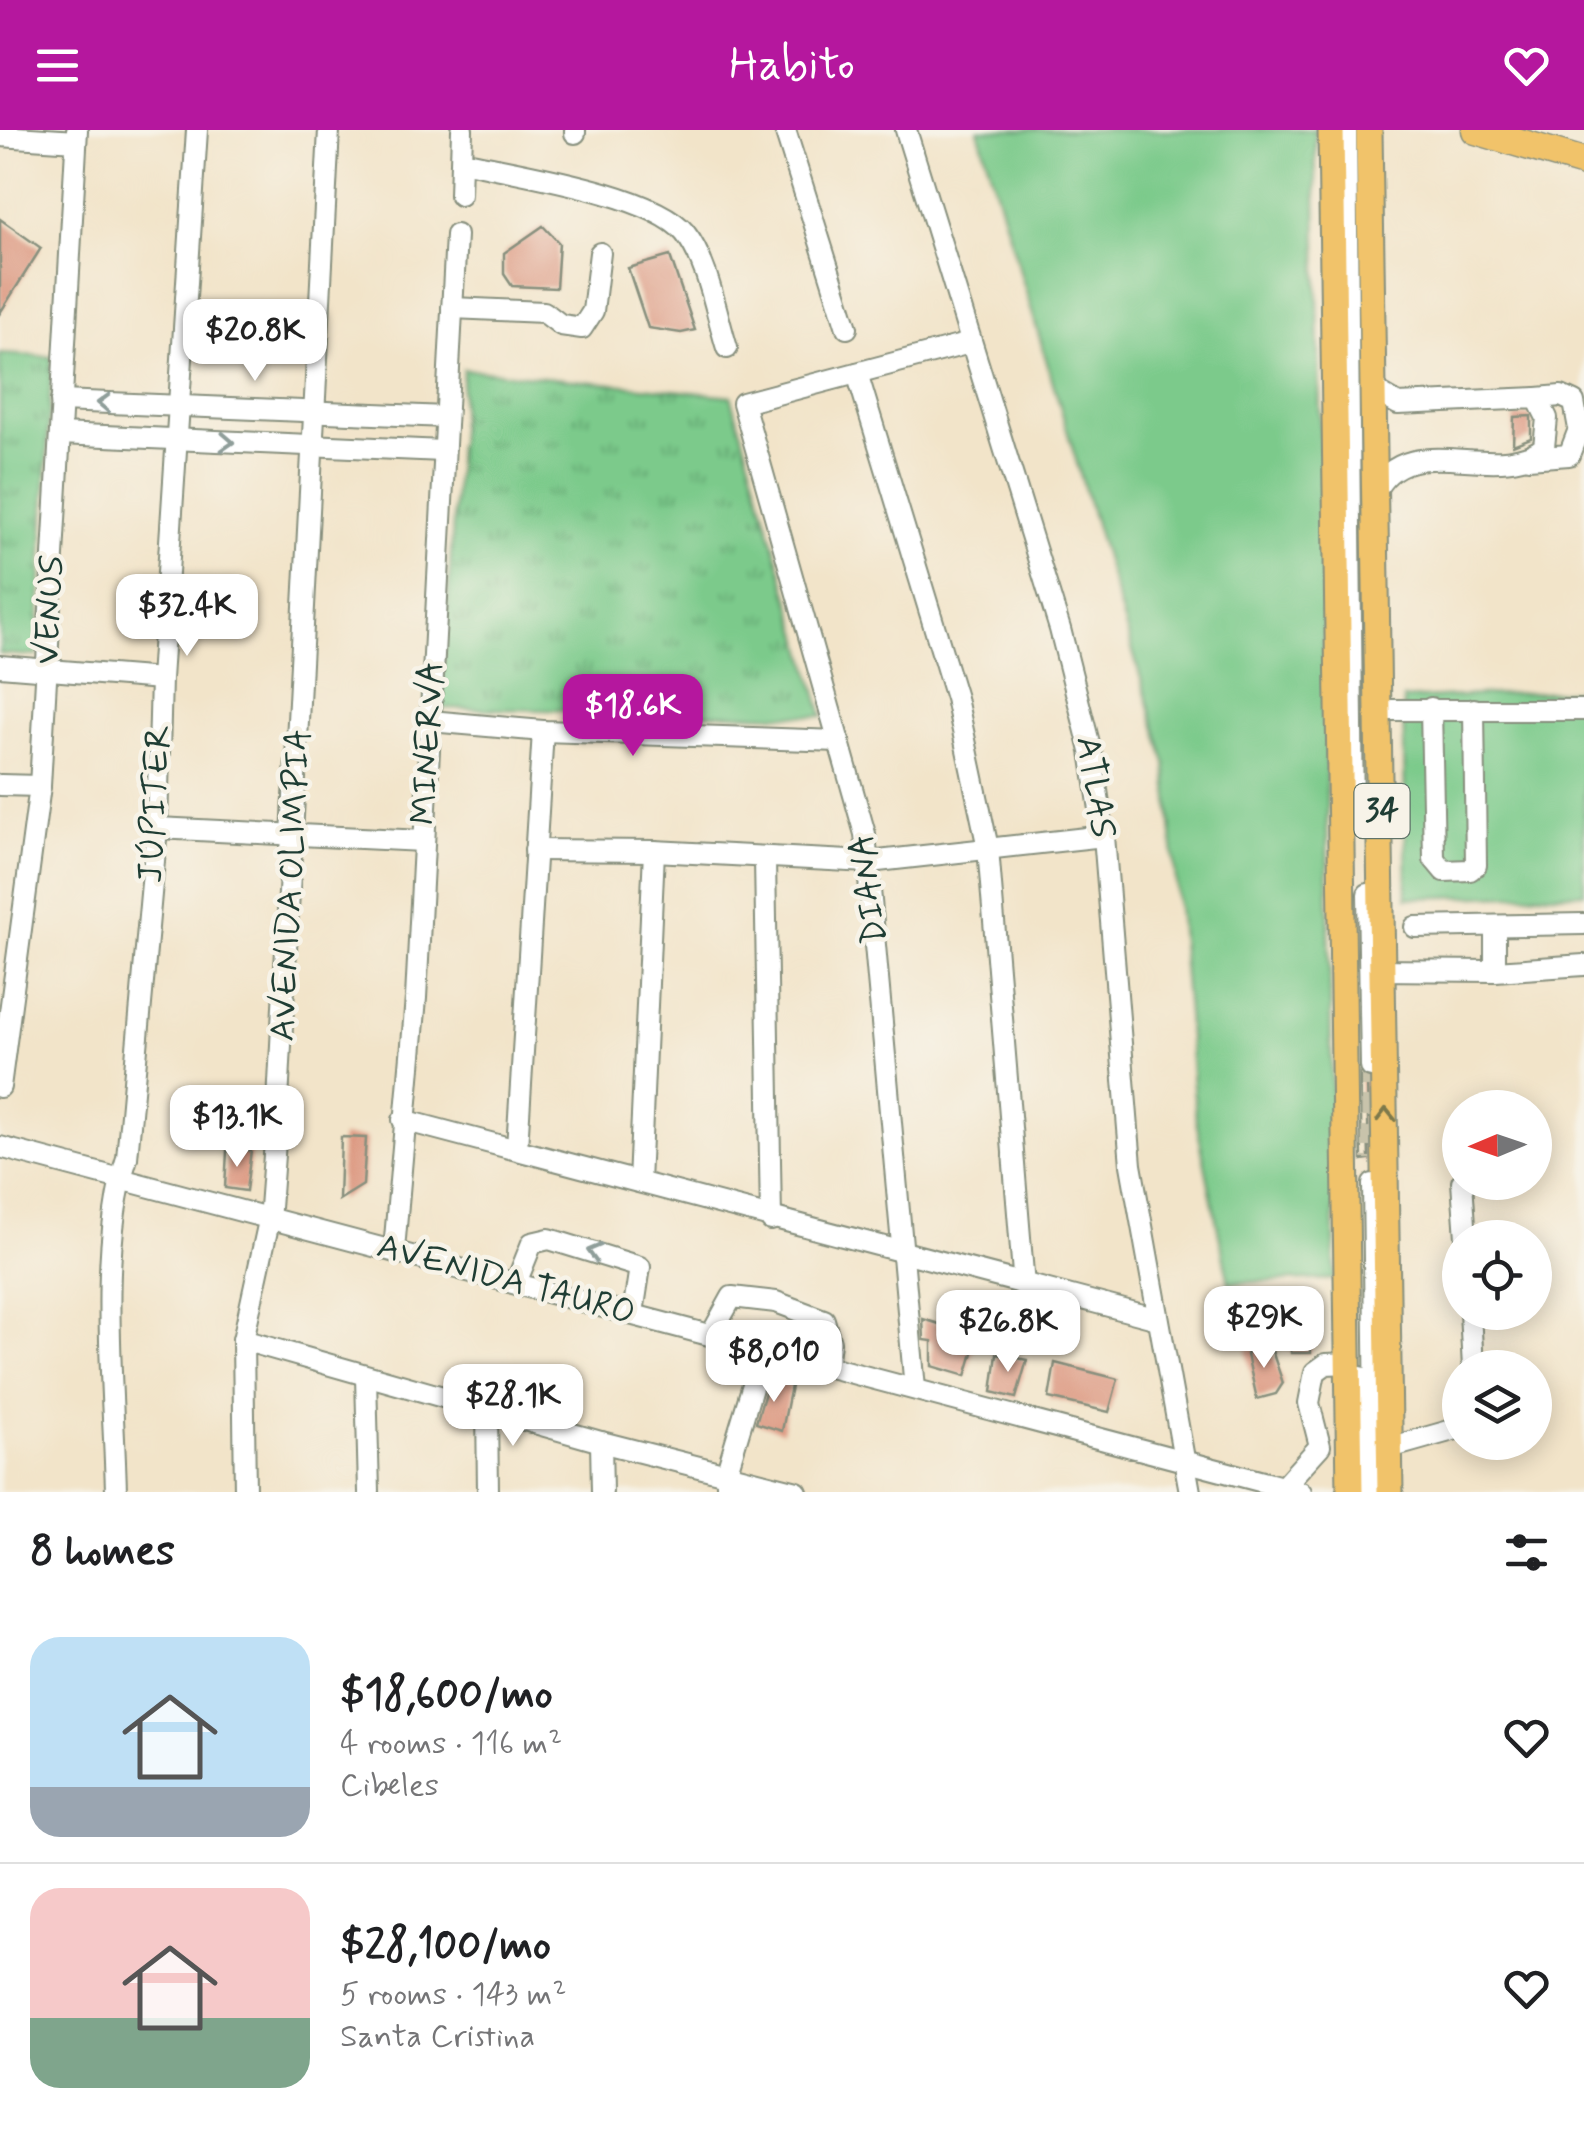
<!DOCTYPE html>
<html lang="en">
<head>
<meta charset="utf-8">
<style>
  body { margin:0; font-family:Mynerve,sans-serif; background:#f2f2f2; color:#202124; height:100vh; display:flex; flex-direction:column; font-size:38px; white-space:nowrap }
  * { box-sizing:border-box; margin:0 }
  p { font-size:32px; color:#757577 }
  .icon { flex:none; width:55px; height:55px; fill:none; stroke:currentColor; stroke-width:2; stroke-linecap:round; stroke-linejoin:round }
  .map { position:relative; height:1362px; overflow:hidden }
  .details { display:flex; flex-direction:column; background:#fff; flex:1 }
  .details>* { flex:none }
  .needle { width:65px; rotate:268deg }
  .fabs { position:absolute; left:1442px; top:960px; display:grid; gap:20px }
  .fabs a { display:grid; place-items:center; width:110px; height:110px; border-radius:50%; background:#fff; box-shadow:0 5px 25px #0003; font-size:50px }
  .price { position:absolute; translate:-50% -85px; padding:0 22px; border-radius:20px; background:#fff; color:#222; font-size:32px; line-height:65px; filter:drop-shadow(0 2px 5px #0008) }
  .price::after { content:''; position:absolute; left:50%; top:60px; width:30px; height:22px; margin-left:-15px; background:inherit; clip-path:polygon(0 0,100% 0,50% 100%) }
  .price.current { background:#b5179e; color:#fff }
  ul { padding:0; list-style:none }
  li { display:flex; align-items:center; gap:30px; height:250px; padding:0 30px }
  li+li { border-top:2px solid #e0e0e0 }
  li span { display:grid; place-items:center; flex:none; width:280px; height:200px; border-radius:30px; color:#555 }
  li>.icon { margin-inline-start:auto }
  span .icon { width:120px; height:120px; fill:#fffc; stroke-width:1 }
  li b { font-size:42px }
  h2 { display:flex; justify-content:space-between; align-items:center; height:120px; padding:0 30px; font-size:42px }
  header { display:flex; justify-content:space-between; align-items:center; height:130px; padding:0 30px; background:#b5179e; color:#fff; font-size:45px; font-weight:600 }
  .map>svg:first-child { display:block }
  .green { fill:#7bca8b; stroke:#4d8460; stroke-width:2.5 }
  .park { fill:url(#park-tufts); stroke:#4d8460; stroke-width:2.5 }
  .building { fill:#db947d }
  .lines { fill:none; stroke-linecap:round; stroke-linejoin:round }
  .minor-tunnel { stroke:#c8c3ab; stroke-width:20; stroke-dasharray:20 10; stroke-linecap:butt }
  .minor-casing { stroke:#88907e; stroke-width:24 }
  .major-casing { stroke:#88907e; stroke-width:29 }
  .highway-casing { stroke:#88907e; stroke-width:31 }
  .minor { stroke:#fff; stroke-width:20 }
  .major { stroke:#f1c36a; stroke-width:25 }
  .highway { stroke:#f1c36a; stroke-width:28 }
  .oneway { stroke:#8f9e9a }
  .oneway2 { stroke:#7d794c }
  .labels { text-anchor:middle; dominant-baseline:central; stroke-width:9; stroke-linejoin:round; paint-order:stroke }
  .shield { fill:#f7f3e8; stroke:#60746a; stroke-width:2.5 }
  .shield-label { font-size:32px; font-weight:bold; fill:#1f3d34 }
  .street-label { font-size:35px; fill:#1f3d34; stroke:#f7f3e8 }
</style>
</head>
<body>
<header><svg class="icon" aria-label="menu" viewBox="0 0 24 24"><path d="M4 6h16M4 12h16M4 18h16"/></svg>Habito<svg class="icon" aria-label="heart" viewBox="0 0 24 24"><path d="M12 20l-8-8c-3-5 5-10 8-4 3-6 11-1 8 4z"/></svg></header>
<div class="map">
<svg width="1584" height="1362" viewBox="0 0 1584 1362">
  <defs>
    <pattern id="park-tufts" width="24" height="20" patternUnits="userSpaceOnUse" patternTransform="scale(2.5)"><rect width="24" height="20" fill="#7bca8b"/><path d="M3 7l-1-3M5 7V3M7 7l1-3M15 17l-1-3M17 17v-4M19 17l1-3" fill="none" stroke="#64a572"/></pattern>
  </defs>
  <rect width="100%" height="100%" fill="#f7f3e8"/>
  <filter id="ink" filterUnits="userSpaceOnUse"><feTurbulence type="fractalNoise" baseFrequency=".01" numOctaves="2"/><feDisplacementMap in="SourceGraphic" scale="20" xChannelSelector="R" yChannelSelector="G"/><feConvolveMatrix kernelMatrix="1 2 1 2 8 2 1 2 1" color-interpolation-filters="sRGB"/></filter>
  <filter id="wash" filterUnits="userSpaceOnUse"><feTurbulence type="fractalNoise" baseFrequency=".0048" numOctaves="4" result="noise"/><feDisplacementMap in="SourceGraphic" scale="40" xChannelSelector="R" yChannelSelector="G"/><feGaussianBlur stdDeviation="2.25" result="paint"/><feColorMatrix in="noise" values="0 0 0 0 0 0 0 0 0 0 0 0 0 0 0 0 0 1.4 0 .05"/><feComposite in="paint" operator="in"/></filter>
  <g filter="url(#wash)">
    <rect width="100%" height="100%" fill="#f2e4c9"/>
    <g class="green">
      <polygon points="978,0 1315,0 1335,1149 1229,1153 1196,990 1166,633"/>
      <polygon points="1584,560 1584,763 1407,768 1403,569"/>
    </g>
    <g class="park">
      <polygon points="0,224 52,227 37,526 0,524"/>
      <polygon points="463,239 731,266 823,586 441,578"/>
    </g>
    <g id="blocks">
      <g class="building">
        <polygon points="0,89 41,118 0,183"/>
        <polygon points="543,96 559,113 556,158 512,156 504,144 504,123"/>
        <polygon points="670,126 695,200 681,203 648,198 628,138"/>
        <polygon points="1531,286 1531,308 1513,315 1514,287"/>
        <polygon points="1360,945 1367,950 1369,1029 1362,1030"/>
        <polygon points="341,1007 366,1008 363,1055 339,1070"/>
        <polygon points="251,1020 246,1061 225,1058 227,1021"/>
        <polygon points="1309,1171 1311,1223 1291,1223 1289,1172"/>
        <polygon points="923,1189 978,1206 966,1246 932,1236 932,1211 924,1210"/>
        <polygon points="1269,1212 1283,1253 1276,1264 1257,1269 1246,1220"/>
        <polygon points="997,1224 1027,1230 1016,1268 992,1262"/>
        <polygon points="1055,1233 1118,1249 1109,1282 1049,1268"/>
        <polygon points="769,1249 791,1256 782,1301 756,1293"/>
      </g>
    </g>
  </g>
  <g filter="url(#ink)">
    <use href="#blocks" fill-opacity="0" stroke="#88907e" stroke-width="2.5"/>
    <g class="lines">
      <polyline class="minor-tunnel" points="1371,937 1372,1029"/>
      <g class="minor-casing">
        <g id="minor">
          <polyline points="785,0 847,198"/>
          <polyline points="906,0 1060,499 1091,621 1104,706 1131,1035 1190,1362"/>
          <polyline points="1346,0 1353,693"/>
          <polyline points="575,3 575,0"/>
          <polyline points="0,6 76,11"/>
          <path d="M462,31C515,43 652,63 685,103C708,132 716,183 727,218"/>
          <polyline points="460,65 462,0"/>
          <polyline points="452,178 544,182 561,195 582,198 593,181 600,123"/>
          <polyline points="857,243 956,568 988,718 1024,1156"/>
          <path d="M1371,246L1379,263L1398,274L1537,268L1547,288L1544,317C1495,356 1406,295 1374,364"/>
          <polyline points="61,271 446,287"/>
          <polyline points="60,304 443,321"/>
          <polyline points="1528,328 1569,325 1579,299 1574,272 1561,266 1537,268"/>
          <polyline points="0,536 161,549"/>
          <polyline points="1431,578 1434,729 1444,741 1470,740 1476,735 1474,579"/>
          <polyline points="1380,580 1584,580"/>
          <polyline points="430,591 543,601 839,611"/>
          <polyline points="0,655 40,656"/>
          <polyline points="157,698 423,711"/>
          <polyline points="535,720 654,721 869,732 1104,706"/>
          <polyline points="765,729 771,1090"/>
          <polyline points="1368,764 1371,937"/>
          <polyline points="1415,797 1584,794"/>
          <polyline points="1371,840 1495,841 1584,835"/>
          <polyline points="1495,841 1495,796"/>
          <polyline points="0,957 40,656 77,0"/>
          <polyline points="403,990 1158,1189"/>
          <polyline points="0,1017 1301,1362"/>
          <polyline points="517,1018 543,601"/>
          <polyline points="639,1052 654,721"/>
          <polyline points="1462,1052 1466,1108"/>
          <polyline points="1373,1054 1377,1362"/>
          <polyline points="394,1120 416,868 456,105"/>
          <polyline points="516,1153 532,1113 549,1109 640,1137 633,1183"/>
          <polyline points="1470,1182 1473,1238"/>
          <polyline points="711,1205 732,1167 776,1172 824,1190 830,1212 827,1237"/>
          <polyline points="243,1210 601,1312 797,1362"/>
          <polyline points="366,1247 369,1362"/>
          <polyline points="1361,1247 1363,1362"/>
          <polyline points="915,1259 865,704 743,273 970,213"/>
          <polyline points="487,1276 488,1362"/>
          <polyline points="601,1312 602,1362"/>
          <polyline points="1389,1318 1460,1298"/>
          <polyline points="1283,1357 1320,1316 1309,1273 1315,1242 1326,1234 1348,1233"/>
          <path d="M116,1362C114,1264 97,1119 127,1028L157,698L161,549L197,0"/>
          <polyline points="245,1362 243,1210 269,1091 278,972 329,0"/>
          <polyline points="727,1362 727,1341 763,1221"/>
        </g>
      </g>
      <g class="major-casing">
        <g id="major">
          <polyline points="1331,0 1350,1362"/>
          <polyline points="1369,0 1390,1362"/>
        </g>
      </g>
      <g class="highway-casing">
        <polyline id="highway" points="1476,0 1584,32"/>
      </g>
      <use href="#minor" class="minor"/>
      <use href="#major" class="major"/>
      <use href="#highway" class="highway"/>
    </g>
    <defs><path id="oneway-chevron" d="M-2-3.5L2.5 0L-2 3.5" fill="none" stroke-width="1.6" stroke-linecap="round" stroke-linejoin="round" transform="scale(2.5)"/></defs>
    <g class="oneway">
      <use href="#oneway-chevron" transform="translate(104 273) rotate(-178)"/>
      <use href="#oneway-chevron" transform="translate(227 312) rotate(3)"/>
      <use href="#oneway-chevron" transform="translate(594 1122) rotate(-164)"/>
    </g>
    <use class="oneway2" href="#oneway-chevron" transform="translate(1386 985) rotate(-91)"/>
  </g>
  <g class="labels">
    <rect class="shield" x="1354.5" y="654" width="55" height="54" rx="8"/>
    <g class="shield-label">
      <text x="1382" y="681">34</text>
    </g>
    <g class="street-label">
      <text transform="translate(50 480) rotate(-87)">VENUS</text>
      <text transform="translate(428 613) rotate(-87)">MINERVA</text>
      <text transform="translate(1095 657) rotate(81)">ATLAS</text>
      <text transform="translate(155 674) rotate(-87)">JÚPITER</text>
      <text transform="translate(291 755) rotate(-87)">AVENIDA OLIMPIA</text>
      <text transform="translate(869 759) rotate(-97)">DIANA</text>
      <text transform="translate(506 1150) rotate(15)">AVENIDA TAURO</text>
    </g>
  </g>
</svg>
<div class="fabs">
<a><svg class="needle" viewBox="-14 -14 28 28"><path d="M0-13l5 13h-10z" fill="#e53935"/><path d="M0 13l5-13h-10z" fill="#757577"/></svg></a>
<a><svg class="icon" aria-label="locate" viewBox="0 0 24 24"><circle cx="12" cy="12" r="6"/><path d="M12 2v4M12 18v4M2 12h4M18 12h4"/></svg></a>
<a><svg class="icon" aria-label="layers" viewBox="0 0 24 24"><path d="M12 4l9 5-9 5-9-5zM3 14l9 5 9-5"/></svg></a>
</div>
<b class="price" style="left:255px;top:254px">$20.8K</b>
<b class="price" style="left:187px;top:529px">$32.4K</b>
<b class="price current" style="left:633px;top:629px">$18.6K</b>
<b class="price" style="left:237px;top:1040px">$13.1K</b>
<b class="price" style="left:1264px;top:1241px">$29K</b>
<b class="price" style="left:1008px;top:1245px">$26.8K</b>
<b class="price" style="left:774px;top:1275px">$8,010</b>
<b class="price" style="left:513px;top:1319px">$28.1K</b>
</div>
<section class="details">
<h2>8 homes<svg class="icon" aria-label="filters" viewBox="0 0 24 24"><path d="M4 7h16M4 17h16"/><circle cx="9" cy="7" r="2"/><circle cx="15" cy="17" r="2"/></svg></h2>
<ul>
<li><span style="background:linear-gradient(#bfe0f5 75%,#9aa5b1 0)"><svg class="icon" aria-label="home" viewBox="0 0 24 24"><path d="M3 11l9-7 9 7M6 9v11h12V9"/></svg></span><div><b>$18,600/mo</b><p>4 rooms · 116 m²</p><p>Cibeles</p></div><svg class="icon" aria-label="heart" viewBox="0 0 24 24"><path d="M12 20l-8-8c-3-5 5-10 8-4 3-6 11-1 8 4z"/></svg></li>
<li><span style="background:linear-gradient(#f6c9c9 65%,#7fa58c 0)"><svg class="icon" aria-label="home" viewBox="0 0 24 24"><path d="M3 11l9-7 9 7M6 9v11h12V9"/></svg></span><div><b>$28,100/mo</b><p>5 rooms · 143 m²</p><p>Santa Cristina</p></div><svg class="icon" aria-label="heart" viewBox="0 0 24 24"><path d="M12 20l-8-8c-3-5 5-10 8-4 3-6 11-1 8 4z"/></svg></li>
</ul>
</section>
</body>
</html>
